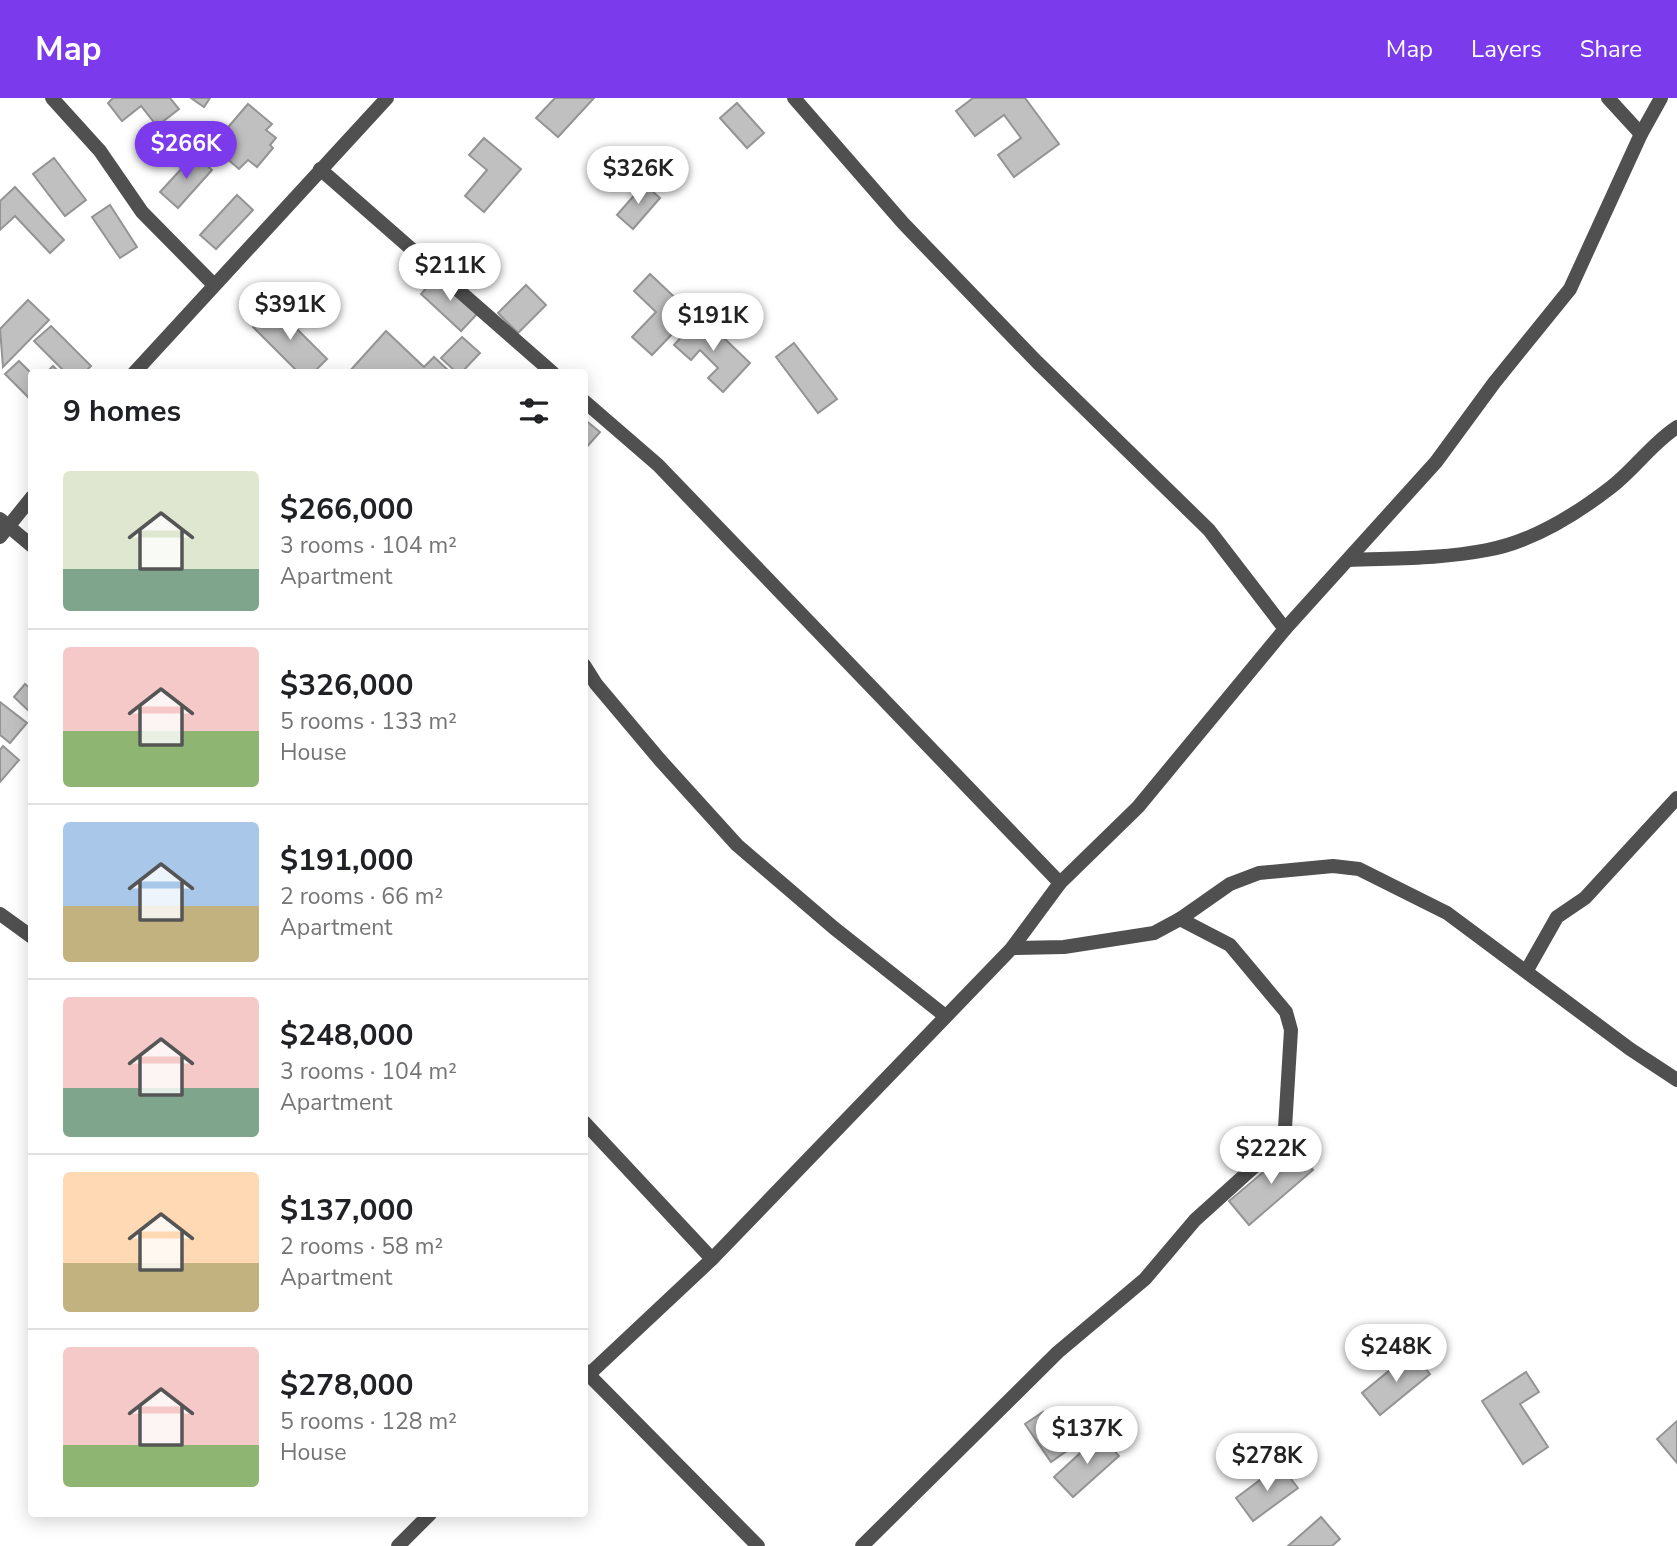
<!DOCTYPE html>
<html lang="en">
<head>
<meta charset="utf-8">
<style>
  body { margin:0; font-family:"Nunito Sans",sans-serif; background:#f2f2f2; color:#202124; height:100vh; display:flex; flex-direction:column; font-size:26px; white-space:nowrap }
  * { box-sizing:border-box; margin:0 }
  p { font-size:23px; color:#757577 }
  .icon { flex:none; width:38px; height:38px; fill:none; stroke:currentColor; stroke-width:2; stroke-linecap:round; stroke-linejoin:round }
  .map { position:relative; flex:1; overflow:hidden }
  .sheet { position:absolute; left:28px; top:271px; width:560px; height:1148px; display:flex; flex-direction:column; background:#fff; border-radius:7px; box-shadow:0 4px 18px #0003 }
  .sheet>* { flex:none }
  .price { position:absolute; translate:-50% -60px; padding:0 16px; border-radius:24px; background:#fff; color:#222; font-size:23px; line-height:46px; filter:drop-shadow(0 2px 4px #0008) }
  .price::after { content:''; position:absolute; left:50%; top:42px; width:21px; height:16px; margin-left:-10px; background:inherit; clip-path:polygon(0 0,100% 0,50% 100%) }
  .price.selected { background:#7c3aed; color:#fff }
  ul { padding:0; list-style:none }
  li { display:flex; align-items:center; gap:21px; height:175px; padding:0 35px }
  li+li { border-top:2px solid #e0e0e0 }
  li span { display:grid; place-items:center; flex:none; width:196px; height:140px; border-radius:7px; color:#555 }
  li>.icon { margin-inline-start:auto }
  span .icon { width:84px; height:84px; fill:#fffc; stroke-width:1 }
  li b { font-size:30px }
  h2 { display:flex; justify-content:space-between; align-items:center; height:84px; padding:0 35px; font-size:30px }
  header { display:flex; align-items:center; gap:42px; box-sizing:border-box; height:98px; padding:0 35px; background:#7c3aed; color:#fff }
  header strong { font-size:33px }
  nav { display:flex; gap:38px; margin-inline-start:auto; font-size:24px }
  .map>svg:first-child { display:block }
  .building { fill:#c0c0c0; stroke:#949494; stroke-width:2 }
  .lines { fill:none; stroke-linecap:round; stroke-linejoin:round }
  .minor { stroke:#505050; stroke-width:14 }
</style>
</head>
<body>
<header>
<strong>Map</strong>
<nav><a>Map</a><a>Layers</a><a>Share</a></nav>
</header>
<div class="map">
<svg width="1677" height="1448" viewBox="0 0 1677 1448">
  <rect width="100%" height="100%" fill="#fff"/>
  <g class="building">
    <polygon points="113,0 170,0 179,11 157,28 141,8 122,23 108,5"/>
    <polygon points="191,0 210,0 204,9"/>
    <polygon points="555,0 594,0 558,39 536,20"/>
    <polygon points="973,0 1025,0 1059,46 1014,79 998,57 1021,40 1004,17 975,38 956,13"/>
    <polygon points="737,5 764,35 747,50 720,20"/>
    <polygon points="248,6 272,26 266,32 276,40 270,47 273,50 257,69 248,62 239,71 212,48"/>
    <polygon points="158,28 171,40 156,57 143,46"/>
    <polygon points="484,40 521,71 484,114 465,98 487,72 469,57"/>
    <polygon points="195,56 212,72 178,110 160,94"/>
    <polygon points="54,60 86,102 65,118 33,76"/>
    <polygon points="644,86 660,100 633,131 617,117"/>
    <polygon points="15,89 64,142 50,155 15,118 0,132 0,103"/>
    <polygon points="237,97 253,112 216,151 200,137"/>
    <polygon points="110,107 137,149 120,160 92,119"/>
    <polygon points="650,176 686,210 670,226 676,232 652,257 632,239 656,214 634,193"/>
    <polygon points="438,177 479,214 461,233 421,196"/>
    <polygon points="526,187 546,207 518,235 498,215"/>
    <polygon points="28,202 49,222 3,269 0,231"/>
    <polygon points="274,208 327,261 313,275 299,275 253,229"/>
    <polygon points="701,218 750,265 723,294 708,280 718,270 700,252 691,262 674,247"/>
    <polygon points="51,228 91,268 84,275 66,275 34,243"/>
    <polygon points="386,233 424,269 434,259 451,275 348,275"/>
    <polygon points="462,239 480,255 461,275 457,275 441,260"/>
    <polygon points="794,245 837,301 818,315 776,259"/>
    <polygon points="19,263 32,276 32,303 5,276"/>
    <polygon points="53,268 60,275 46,275"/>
    <polygon points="584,321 600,334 584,352"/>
    <polygon points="25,586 32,592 32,616 14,599"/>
    <polygon points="0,604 27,625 10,645 0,637"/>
    <polygon points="3,648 19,662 0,684 0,652"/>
    <polygon points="1293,1049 1313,1072 1249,1127 1229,1103"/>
    <polygon points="1412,1254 1430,1276 1380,1317 1362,1295"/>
    <polygon points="1526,1274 1539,1294 1520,1306 1548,1349 1523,1366 1482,1303"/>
    <polygon points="1043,1314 1068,1352 1051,1364 1025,1326"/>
    <polygon points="1677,1323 1677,1365 1657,1341"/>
    <polygon points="1100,1337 1119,1358 1073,1399 1054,1379"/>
    <polygon points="1280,1367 1298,1390 1253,1423 1236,1400"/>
    <polygon points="1321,1419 1340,1441 1332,1448 1288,1448"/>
  </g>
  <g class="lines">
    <g class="minor">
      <polyline points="52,0 100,53 142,114 214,187"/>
      <polyline points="794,0 903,125 1037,264 1209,432 1285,531"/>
      <polyline points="1608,0 1641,36"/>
      <polyline points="320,71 553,275"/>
      <polyline points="134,275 387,0"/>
      <polyline points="584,303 658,367 1060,785"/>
      <polyline points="0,421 32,448"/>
      <polyline points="0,439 32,399"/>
      <path d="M1348,462C1394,460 1441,461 1487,452C1531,444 1575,417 1610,390C1634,372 1651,346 1677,329"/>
      <polyline points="584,567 596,586 660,662 737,747 834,830 944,917"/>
      <polyline points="0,816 32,839"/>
      <polyline points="1012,850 1064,849 1154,835 1180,821 1230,786 1259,775 1333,768 1359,771 1447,815 1630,951 1677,982"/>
      <polyline points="1527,872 1557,819 1585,800 1677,700"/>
      <polyline points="584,1024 712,1161"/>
      <polyline points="584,1272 758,1448"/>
      <polyline points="584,1281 712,1161 1012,850 1060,785 1138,709 1285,531 1436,364 1494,285 1570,191 1641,36 1661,0"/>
      <polyline points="398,1448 430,1416"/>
      <polyline points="862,1448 1058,1254 1145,1181 1195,1122 1276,1049 1285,1030 1291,932 1286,914 1230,847 1180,821"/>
    </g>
  </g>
</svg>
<b class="price selected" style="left:186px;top:83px">$266K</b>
<b class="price" style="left:638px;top:108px">$326K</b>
<b class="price" style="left:450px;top:205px">$211K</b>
<b class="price" style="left:290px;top:244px">$391K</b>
<b class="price" style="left:713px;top:255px">$191K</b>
<b class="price" style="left:1271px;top:1088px">$222K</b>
<b class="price" style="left:1396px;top:1286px">$248K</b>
<b class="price" style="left:1087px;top:1368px">$137K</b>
<b class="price" style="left:1267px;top:1395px">$278K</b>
<section class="sheet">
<h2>9 homes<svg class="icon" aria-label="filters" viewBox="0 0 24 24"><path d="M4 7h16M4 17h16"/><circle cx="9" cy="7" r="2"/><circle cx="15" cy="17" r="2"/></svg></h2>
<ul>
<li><span style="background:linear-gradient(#dfe7d0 70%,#7fa58c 0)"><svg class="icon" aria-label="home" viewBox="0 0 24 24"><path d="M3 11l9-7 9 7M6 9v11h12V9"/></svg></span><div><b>$266,000</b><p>3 rooms · 104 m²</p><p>Apartment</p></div></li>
<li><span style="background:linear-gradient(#f6c9c9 60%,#8fb573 0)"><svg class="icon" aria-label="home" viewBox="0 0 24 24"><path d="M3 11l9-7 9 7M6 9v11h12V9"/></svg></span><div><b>$326,000</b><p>5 rooms · 133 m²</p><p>House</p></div></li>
<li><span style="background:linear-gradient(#a9c7e8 60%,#c2b280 0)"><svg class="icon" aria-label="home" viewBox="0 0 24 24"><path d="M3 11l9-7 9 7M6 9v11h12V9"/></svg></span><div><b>$191,000</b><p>2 rooms · 66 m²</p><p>Apartment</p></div></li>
<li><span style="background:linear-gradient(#f6c9c9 65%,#7fa58c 0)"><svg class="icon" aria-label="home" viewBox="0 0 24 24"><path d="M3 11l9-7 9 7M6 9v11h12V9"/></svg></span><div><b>$248,000</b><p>3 rooms · 104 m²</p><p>Apartment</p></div></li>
<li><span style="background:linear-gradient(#ffd9b3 65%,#c2b280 0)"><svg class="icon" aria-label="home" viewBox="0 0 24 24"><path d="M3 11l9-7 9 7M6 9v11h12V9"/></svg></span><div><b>$137,000</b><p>2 rooms · 58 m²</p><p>Apartment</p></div></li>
<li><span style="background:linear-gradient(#f6c9c9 70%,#8fb573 0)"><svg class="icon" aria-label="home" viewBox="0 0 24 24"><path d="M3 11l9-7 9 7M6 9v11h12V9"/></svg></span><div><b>$278,000</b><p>5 rooms · 128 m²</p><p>House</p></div></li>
</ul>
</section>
</div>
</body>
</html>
